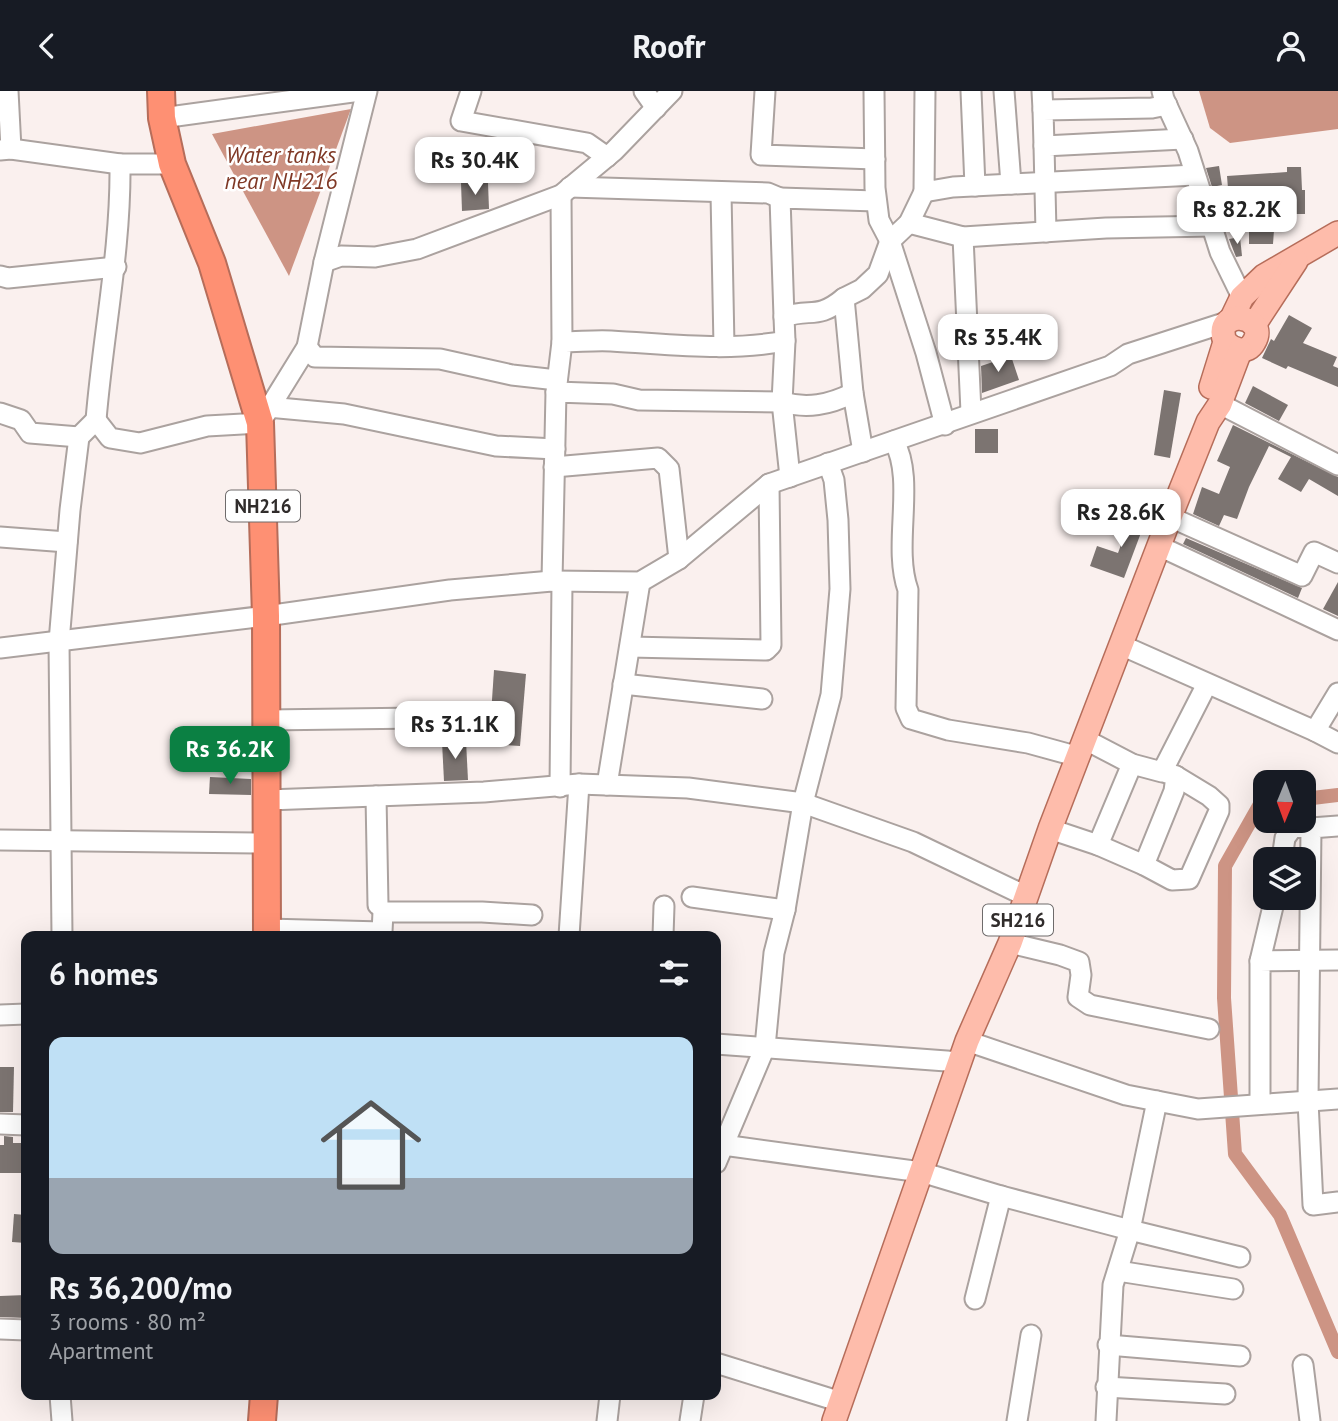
<!DOCTYPE html>
<html lang="en">
<head>
<meta charset="utf-8">
<style>
  body { margin:0; font-family:"PT Sans",sans-serif; background:#20242c; color:#f1f3f6; height:100vh; display:flex; flex-direction:column; font-size:26px; white-space:nowrap }
  * { box-sizing:border-box; margin:0 }
  p { font-size:23px; color:#9ea1a6 }
  .icon { flex:none; width:38px; height:38px; fill:none; stroke:currentColor; stroke-width:2; stroke-linecap:round; stroke-linejoin:round }
  .map { position:relative; flex:1; overflow:hidden }
  .sheet { position:absolute; left:21px; top:840px; width:700px; height:469px; display:flex; flex-direction:column; background:#171b24; border-radius:14px; box-shadow:0 7px 28px #0002 }
  .sheet>* { flex:none }
  .needle { width:46px; rotate:181deg }
  .buttons { position:absolute; left:1253px; top:679px; display:grid; gap:14px }
  .buttons a { display:grid; place-items:center; width:63px; height:63px; border-radius:14px; background:#171b24; box-shadow:0 7px 28px #0002; font-size:35px }
  .price { position:absolute; translate:-50% -60px; padding:0 16px; border-radius:14px; background:#fff; color:#222; font-size:23px; line-height:46px; filter:drop-shadow(0 2px 4px #0008) }
  .price::after { content:''; position:absolute; left:50%; top:42px; width:21px; height:16px; margin-left:-10px; background:inherit; clip-path:polygon(0 0,100% 0,50% 100%) }
  .price.active { background:#0b8043; color:#fff }
  ul { padding:0; list-style:none }
  li { display:grid; align-content:center; gap:14px; height:371px; padding:0 28px }
  li span { display:grid; place-items:center; height:217px; border-radius:14px; color:#555 }
  li>.icon { margin-inline-start:auto }
  span .icon { width:126px; height:126px; fill:#fffc; stroke-width:1 }
  li b { font-size:30px }
  h2 { display:flex; justify-content:space-between; align-items:center; height:84px; padding:0 28px; font-size:30px }
  header { display:flex; justify-content:space-between; align-items:center; height:91px; padding:0 28px; background:#171b24; font-size:32px; font-weight:700 }
  .map>svg:first-child { display:block }
  .water { fill:#cd9484 }
  .lines { fill:none; stroke-linecap:round; stroke-linejoin:round }
  .canal { stroke:#cd9484; stroke-width:14 }
  .building { fill:#7c7471 }
  .minor-casing { stroke:#aba29f; stroke-width:23 }
  .major-casing { stroke:#b66d5a; stroke-width:26 }
  .highway-casing { stroke:#b66d5a; stroke-width:30 }
  .minor { stroke:#fff; stroke-width:19 }
  .major { stroke:#febcab; stroke-width:23 }
  .highway { stroke:#fe9073; stroke-width:26 }
  .labels { text-anchor:middle; dominant-baseline:central; stroke-width:5; stroke-linejoin:round; paint-order:stroke }
  .shield { fill:#fff; stroke:#6e6b6b; stroke-width:2 }
  .shield-label { font-size:19px; font-weight:bold; fill:#302c2b }
  .water-label { font-size:23px; font-style:italic; fill:#7f3825; stroke:#fff }
</style>
</head>
<body>
<header><svg class="icon" aria-label="back" viewBox="0 0 24 24"><path d="M15 5l-7 7 7 7"/></svg>Roofr<svg class="icon" aria-label="person" viewBox="0 0 24 24"><circle cx="12" cy="8" r="4"/><path d="M4 21q1-7 8-7t8 7"/></svg></header>
<div class="map">
<svg width="1338" height="1330" viewBox="0 0 1338 1330">
  <rect width="100%" height="100%" fill="#faf0ee"/>
  <g class="water">
    <polygon points="1199,0 1338,0 1338,38 1230,52 1210,37"/>
    <polygon points="351,18 289,185 212,43"/>
  </g>
  <g class="lines">
    <g class="canal">
      <polyline points="1304,708 1338,704"/>
      <polyline points="1265,714 1259,715 1225,775 1224,907 1235,1063 1280,1124 1338,1261"/>
    </g>
  </g>
  <g class="building">
    <polygon points="1219,75 1222,94 1212,96 1206,77"/>
    <polygon points="1287,76 1301,76 1302,99 1305,99 1305,123 1284,123 1283,106 1229,110 1227,85 1287,81"/>
    <polygon points="461,92 488,92 489,118 462,120"/>
    <polygon points="1249,138 1274,139 1273,153 1249,153"/>
    <polygon points="1240,146 1242,165 1236,166 1229,148"/>
    <polygon points="1289,224 1312,237 1303,252 1337,266 1333,275 1338,277 1338,296 1288,275 1286,278 1262,267 1271,248 1274,250"/>
    <polygon points="1011,265 1019,289 982,302 981,275"/>
    <polygon points="1253,295 1288,314 1279,330 1245,312"/>
    <polygon points="1164,299 1181,302 1170,367 1154,364"/>
    <polygon points="1233,334 1338,386 1338,405 1309,388 1301,401 1278,388 1291,366 1269,355 1249,396 1237,428 1224,424 1219,435 1193,423 1202,396 1219,403 1230,376 1217,370"/>
    <rect x="975" y="338" width="23" height="24"/>
    <polygon points="1134,418 1148,423 1124,487 1090,475 1097,455 1118,462"/>
    <polygon points="1186,447 1302,497 1298,507 1183,453"/>
    <polygon points="1338,491 1338,525 1323,518"/>
    <polygon points="494,579 526,583 520,655 489,653"/>
    <polygon points="466,650 468,689 444,690 442,651"/>
    <polygon points="210,686 251,688 251,704 209,703"/>
    <polygon points="0,976 14,976 13,1021 0,1021"/>
    <polygon points="4,1045 13,1046 13,1052 24,1052 23,1082 0,1082 0,1054 4,1054"/>
    <polygon points="14,1123 26,1124 26,1152 12,1151"/>
    <polygon points="26,1204 26,1227 0,1226 0,1205"/>
  </g>
  <g class="lines">
    <g class="minor-casing">
      <g id="minor">
        <polyline points="8,0 11,58"/>
        <polyline points="471,0 461,30 587,52 607,66"/>
        <polyline points="644,0 656,17"/>
        <polyline points="765,0 761,64 875,68"/>
        <polyline points="874,0 875,97 879,129 890,150 926,262 945,334"/>
        <polyline points="925,0 924,101 953,96 1195,84"/>
        <polyline points="971,0 975,95"/>
        <polyline points="1004,0 1011,93"/>
        <polyline points="1042,0 1043,19"/>
        <polyline points="1162,0 1164,8 1188,60 1220,161 1242,206"/>
        <polyline points="162,27 360,0"/>
        <polyline points="1044,55 1043,19 1152,17 1167,14"/>
        <polyline points="0,59 11,58 120,73"/>
        <polyline points="570,96 768,102 780,107"/>
        <polyline points="721,102 724,255"/>
        <polyline points="561,104 562,251"/>
        <polyline points="909,132 963,146 1106,137 1212,135"/>
        <polyline points="1046,141 1044,55 1183,48"/>
        <polyline points="963,146 971,321"/>
        <polyline points="324,171 341,165 375,166 417,158 561,104 614,60 672,0"/>
        <polyline points="0,185 8,187 116,176"/>
        <polyline points="784,226 780,107 876,110"/>
        <polyline points="785,250 782,311 790,386"/>
        <polyline points="307,256 315,266 440,268 512,284 557,289"/>
        <path d="M556,301L562,251C579,251 595,249 611,250C669,253 728,261 785,250L784,226C811,216 816,230 844,207"/>
        <polyline points="1220,313 1338,374"/>
        <polyline points="268,316 344,323 496,355 555,358"/>
        <polyline points="0,322 21,329 30,342 79,346"/>
        <path d="M96,329C103,243 121,159 120,73H172"/>
        <path d="M894,350C916,390 892,454 908,499L906,617L911,628L948,639L1028,652L1079,666"/>
        <polyline points="863,361 853,302 844,207 862,198 878,183 890,150 909,132 924,101"/>
        <polyline points="554,376 658,367 669,378 679,468"/>
        <polyline points="1170,426 1302,485 1314,461 1338,472"/>
        <polyline points="0,446 67,451"/>
        <polyline points="1159,455 1338,539"/>
        <path d="M552,490L556,301L613,303L639,309L782,311C807,318 829,314 853,302"/>
        <polyline points="1121,554 1315,640 1338,602"/>
        <polyline points="630,556 766,559 771,554 769,393"/>
        <polyline points="0,557 266,525 450,499 552,490 640,491 679,468 769,393 1110,275 1128,263 1227,231"/>
        <polyline points="623,593 762,608"/>
        <polyline points="267,629 419,627"/>
        <polyline points="1315,640 1338,652"/>
        <polyline points="1086,649 1132,673 1162,681 1207,593"/>
        <polyline points="607,694 640,491"/>
        <polyline points="560,696 562,491"/>
        <polyline points="376,705 378,814"/>
        <polyline points="268,709 484,701 579,693 688,697 803,712 913,751 1026,805"/>
        <polyline points="1338,735 1311,737 1308,1010 1313,1114 1338,1111"/>
        <polyline points="1050,738 1098,754 1132,673"/>
        <polyline points="0,749 267,752"/>
        <polyline points="1098,754 1144,774 1174,700 1176,685 1167,682"/>
        <polyline points="1282,768 1285,747 1293,736 1311,737"/>
        <polyline points="1144,774 1172,789 1189,788 1219,720 1219,714 1209,705 1176,685"/>
        <polyline points="692,806 785,819"/>
        <polyline points="267,838 382,841 383,821 482,821 532,824"/>
        <polyline points="62,845 59,551 70,419 79,346 96,329 110,347 140,352 207,335 260,332 307,256 324,171 367,0"/>
        <polyline points="569,845 579,693"/>
        <polyline points="663,845 664,815"/>
        <polyline points="1010,852 1060,864 1079,871 1081,884 1078,906 1090,914 1209,938"/>
        <polyline points="1260,870 1275,807"/>
        <polyline points="0,924 26,923"/>
        <polyline points="967,950 1126,1004 1198,1018 1338,1008"/>
        <polyline points="716,953 960,971"/>
        <polyline points="1157,1010 1130,1139 1240,1166"/>
        <polyline points="1260,1013 1260,870 1338,869"/>
        <polyline points="0,1033 26,1034"/>
        <polyline points="716,1053 921,1081 1001,1105 1130,1139 1113,1194 1106,1330"/>
        <polyline points="716,1072 765,956 774,862 785,819 803,712 831,604 840,498 838,429 834,389 828,372"/>
        <polyline points="1118,1180 1233,1198"/>
        <polyline points="975,1208 1001,1105"/>
        <polyline points="0,1238 26,1239"/>
        <polyline points="1108,1254 1240,1265"/>
        <polyline points="716,1272 841,1311"/>
        <polyline points="1303,1274 1310,1330"/>
        <polyline points="1106,1296 1225,1303"/>
        <polyline points="60,1304 62,1330"/>
        <polyline points="607,1330 610,1304"/>
        <polyline points="690,1330 694,1304"/>
        <polyline points="1017,1330 1031,1244"/>
      </g>
    </g>
    <g class="major-casing">
      <g id="major">
        <polyline points="1231,229 1242,206 1264,185 1338,142"/>
        <polyline points="1254,234 1296,170"/>
        <path d="M1211,296L1225,251C1212,215 1270,224 1254,251C1247,264 1233,259 1225,251"/>
        <polyline points="834,1330 967,950 1010,852 1050,738 1170,426 1208,331 1220,313 1240,260"/>
      </g>
    </g>
    <g class="highway-casing">
      <g id="highway">
        <polyline points="161,0 162,27 172,73 212,172 260,332 266,525 267,845"/>
        <polyline points="262,1330 264,1304"/>
      </g>
    </g>
    <use href="#minor" class="minor"/>
    <use href="#major" class="major"/>
    <use href="#highway" class="highway"/>
  </g>
  <g class="labels">
    <g class="shield">
      <rect x="226" y="399.5" width="74" height="31" rx="5"/>
      <rect x="983" y="813.5" width="70" height="31" rx="5"/>
    </g>
    <g class="shield-label">
      <text x="263" y="415">NH216</text>
      <text x="1018" y="829">SH216</text>
    </g>
    <g class="water-label">
      <text x="281" y="63">Water tanks<tspan x="281" dy="26">near NH216</tspan></text>
    </g>
  </g>
</svg>
<div class="buttons">
<a><svg class="needle" viewBox="-14 -14 28 28"><path d="M0-13l5 13h-10z" fill="#e53935"/><path d="M0 13l5-13h-10z" fill="#9ea1a6"/></svg></a>
<a><svg class="icon" aria-label="layers" viewBox="0 0 24 24"><path d="M12 4l9 5-9 5-9-5zM3 14l9 5 9-5"/></svg></a>
</div>
<b class="price" style="left:475px;top:106px">Rs 30.4K</b>
<b class="price" style="left:1237px;top:155px">Rs 82.2K</b>
<b class="price" style="left:998px;top:283px">Rs 35.4K</b>
<b class="price" style="left:1121px;top:458px">Rs 28.6K</b>
<b class="price" style="left:455px;top:670px">Rs 31.1K</b>
<b class="price active" style="left:230px;top:695px">Rs 36.2K</b>
<section class="sheet">
<h2>6 homes<svg class="icon" aria-label="filters" viewBox="0 0 24 24"><path d="M4 7h16M4 17h16"/><circle cx="9" cy="7" r="2"/><circle cx="15" cy="17" r="2"/></svg></h2>
<ul>
<li><span style="background:linear-gradient(#bfe0f5 65%,#9aa5b1 0)"><svg class="icon" aria-label="home" viewBox="0 0 24 24"><path d="M3 11l9-7 9 7M6 9v11h12V9"/></svg></span><div><b>Rs 36,200/mo</b><p>3 rooms · 80 m²</p><p>Apartment</p></div></li>
</ul>
</section>
</div>
</body>
</html>
